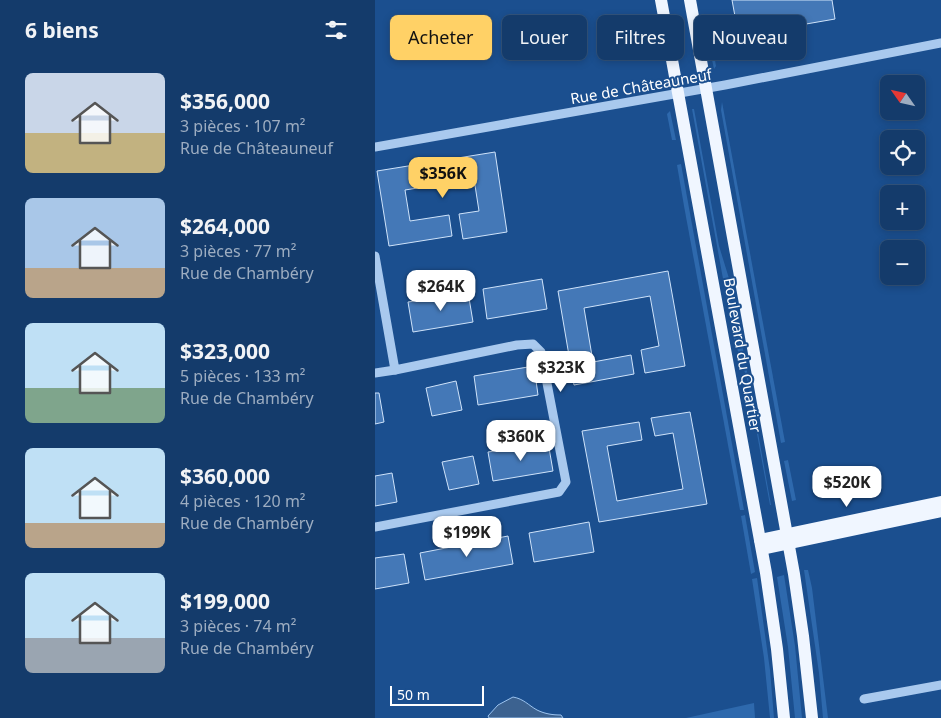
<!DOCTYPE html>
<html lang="fr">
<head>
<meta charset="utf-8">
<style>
  body { margin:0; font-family:"Noto Sans",sans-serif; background:#1d4271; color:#f1f3f6; height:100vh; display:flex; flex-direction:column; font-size:19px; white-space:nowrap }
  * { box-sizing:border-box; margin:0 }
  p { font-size:16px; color:#9dadc1 }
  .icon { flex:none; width:28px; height:28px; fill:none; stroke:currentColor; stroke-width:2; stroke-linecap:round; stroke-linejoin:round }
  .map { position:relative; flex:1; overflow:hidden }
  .sheet { display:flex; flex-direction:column; background:#143b6b; width:375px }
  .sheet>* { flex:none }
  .banner { position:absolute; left:15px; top:15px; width:475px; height:45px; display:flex; gap:10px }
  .needle { width:32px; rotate:304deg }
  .fabs { position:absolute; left:505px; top:75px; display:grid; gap:10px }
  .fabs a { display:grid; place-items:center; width:45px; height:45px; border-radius:8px; background:#143b6b; box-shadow:0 2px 8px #0003,0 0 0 1px #33557e; font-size:25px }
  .scale { position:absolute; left:15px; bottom:12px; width:94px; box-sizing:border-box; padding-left:5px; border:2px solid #fff; border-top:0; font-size:14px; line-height:18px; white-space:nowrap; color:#fff; -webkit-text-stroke:4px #1b4f8f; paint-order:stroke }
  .price { position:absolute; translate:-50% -42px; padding:0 11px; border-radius:10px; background:#fff; color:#222; font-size:16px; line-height:32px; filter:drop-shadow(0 1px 2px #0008) }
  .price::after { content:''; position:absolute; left:50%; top:30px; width:15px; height:11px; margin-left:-8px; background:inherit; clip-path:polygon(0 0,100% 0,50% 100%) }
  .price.selected { background:#ffd166; color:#111 }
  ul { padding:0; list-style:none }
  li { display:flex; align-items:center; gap:15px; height:125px; padding:0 25px }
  li span { display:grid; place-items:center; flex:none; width:140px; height:100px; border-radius:8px; color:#555 }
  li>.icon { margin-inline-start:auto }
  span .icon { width:60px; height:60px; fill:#fffc; stroke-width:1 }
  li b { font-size:21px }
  h2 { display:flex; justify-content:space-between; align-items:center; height:60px; padding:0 25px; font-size:21px }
  .chip { padding:0 18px; border-radius:8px; background:#143b6b; box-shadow:0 2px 8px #0003,0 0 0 1px #33557e; font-size:18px; line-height:45px }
  .chip.selected { background:#ffd166; color:#111 }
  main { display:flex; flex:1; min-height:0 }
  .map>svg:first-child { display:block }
  .green { fill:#2e69ad }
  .water { fill:#3c6290; stroke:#9cc4f0 }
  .building { fill:#4478b7; stroke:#cfe3fa }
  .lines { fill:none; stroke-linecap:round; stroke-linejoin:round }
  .minor { stroke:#a9c9ee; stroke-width:9 }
  .major { stroke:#f0f6ff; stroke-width:12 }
  .labels { text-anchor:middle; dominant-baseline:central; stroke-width:4; stroke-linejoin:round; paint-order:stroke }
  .street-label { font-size:15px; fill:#fff; stroke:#1b4f8f }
</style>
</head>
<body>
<main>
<section class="sheet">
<h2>6 biens<svg class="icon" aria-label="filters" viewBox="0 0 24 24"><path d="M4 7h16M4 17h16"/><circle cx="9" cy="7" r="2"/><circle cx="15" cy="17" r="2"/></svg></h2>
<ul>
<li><span style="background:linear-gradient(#c9d6e8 60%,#c2b280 0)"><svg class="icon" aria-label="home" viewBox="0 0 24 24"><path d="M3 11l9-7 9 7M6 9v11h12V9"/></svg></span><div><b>$356,000</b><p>3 pièces · 107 m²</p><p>Rue de Châteauneuf</p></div></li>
<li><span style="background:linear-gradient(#a9c7e8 70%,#b9a48a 0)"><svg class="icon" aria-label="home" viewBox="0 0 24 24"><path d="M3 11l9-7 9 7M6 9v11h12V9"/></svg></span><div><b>$264,000</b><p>3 pièces · 77 m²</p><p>Rue de Chambéry</p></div></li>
<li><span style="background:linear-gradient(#bfe0f5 65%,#7fa58c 0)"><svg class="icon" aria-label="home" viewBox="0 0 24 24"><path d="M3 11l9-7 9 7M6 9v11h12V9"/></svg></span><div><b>$323,000</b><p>5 pièces · 133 m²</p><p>Rue de Chambéry</p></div></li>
<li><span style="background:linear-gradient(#bfe0f5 75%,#b9a48a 0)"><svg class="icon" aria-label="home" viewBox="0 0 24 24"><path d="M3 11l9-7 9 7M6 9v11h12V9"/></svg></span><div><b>$360,000</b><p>4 pièces · 120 m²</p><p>Rue de Chambéry</p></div></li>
<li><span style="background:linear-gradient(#bfe0f5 65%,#9aa5b1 0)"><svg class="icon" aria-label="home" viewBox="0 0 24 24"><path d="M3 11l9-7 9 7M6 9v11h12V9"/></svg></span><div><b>$199,000</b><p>3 pièces · 74 m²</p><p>Rue de Chambéry</p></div></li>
</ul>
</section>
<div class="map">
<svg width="566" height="718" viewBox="0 0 566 718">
  <rect width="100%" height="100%" fill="#1b4f8f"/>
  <g class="green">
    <polygon points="330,27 334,27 341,66 339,69"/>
    <polygon points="347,102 410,442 406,443 346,110"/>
    <polygon points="317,109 319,109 344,246 357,288 396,505 395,505 372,379 359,339"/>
    <polygon points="295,111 301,140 297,140 292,114"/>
    <polygon points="306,164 369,510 365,510 309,206 302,165"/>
    <polygon points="413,460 421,500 417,501 409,461"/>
    <polygon points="370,515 380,572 376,574 366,516"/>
    <polygon points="429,570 433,570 437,588 453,718 448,718 444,673"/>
    <polygon points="409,575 420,646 427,718 420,718 413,647 402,577"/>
    <polygon points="382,578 395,670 399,718 395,718 389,658 377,579"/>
    <polygon points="379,703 380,718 311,718"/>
  </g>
  <path class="water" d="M138,697C149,699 153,705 162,710C170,714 178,715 186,715L188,718H114L113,716L123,705Z"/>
  <g class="building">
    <polygon points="357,0 457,0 460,19 408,28 410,40 366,49"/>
    <polygon points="120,152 132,232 88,239 84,214 104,211 99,179 30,190 35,221 74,215 77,236 14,246 2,171"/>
    <polygon points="293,271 310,366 270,373 266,350 284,346 275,296 209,308 218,362 256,355 259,374 199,385 183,291"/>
    <polygon points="167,279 172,309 112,319 108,289"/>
    <polygon points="93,292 98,322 38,332 33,302"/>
    <polygon points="159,366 163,395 103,405 99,376"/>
    <polygon points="81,381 87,410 57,416 51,388"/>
    <polygon points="0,393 4,393 9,422 0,424"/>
    <polygon points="315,412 332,504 224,522 207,431 264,422 267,440 232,446 242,501 308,489 298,433 280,436 276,418"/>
    <polygon points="173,442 178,471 118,481 113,452"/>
    <polygon points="98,456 104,484 74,490 67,462"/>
    <polygon points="17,473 22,502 0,506 0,476"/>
    <polygon points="214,522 219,552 159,562 154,533"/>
    <polygon points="133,536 138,564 50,580 45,553"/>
    <polygon points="29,554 34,583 0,589 0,558"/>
  </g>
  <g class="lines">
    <g class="minor">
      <polyline points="0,147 350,85 566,43"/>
      <polyline points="0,256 20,370 142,345 158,344 166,352 191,482 184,492 0,527"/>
      <polyline points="0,373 20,370"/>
      <polyline points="489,699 566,685"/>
    </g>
    <g class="major">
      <polyline points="286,0 391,573 402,649 409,718"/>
      <polyline points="315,0 419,574 428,636 437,718"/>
      <polyline points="385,540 566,502"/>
      <polyline points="387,549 566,511"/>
    </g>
  </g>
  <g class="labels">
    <g class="street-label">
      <text transform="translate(266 86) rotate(-10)">Rue de Châteauneuf</text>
      <text transform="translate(368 355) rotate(80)">Boulevard du Quartier</text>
    </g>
  </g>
</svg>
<div class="fabs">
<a><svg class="needle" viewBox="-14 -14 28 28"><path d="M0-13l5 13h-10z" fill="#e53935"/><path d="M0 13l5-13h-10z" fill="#9dadc1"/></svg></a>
<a><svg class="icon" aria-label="locate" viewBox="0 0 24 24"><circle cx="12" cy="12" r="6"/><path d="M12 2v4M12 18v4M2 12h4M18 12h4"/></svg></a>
<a>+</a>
<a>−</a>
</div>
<div class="scale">50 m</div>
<b class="price selected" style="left:68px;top:199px">$356K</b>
<b class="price" style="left:66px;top:312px">$264K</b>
<b class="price" style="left:186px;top:393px">$323K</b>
<b class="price" style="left:146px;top:462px">$360K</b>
<b class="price" style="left:472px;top:508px">$520K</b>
<b class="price" style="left:92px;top:558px">$199K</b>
<div class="banner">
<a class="chip selected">Acheter</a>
<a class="chip">Louer</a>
<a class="chip">Filtres</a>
<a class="chip">Nouveau</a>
</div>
</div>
</main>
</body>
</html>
